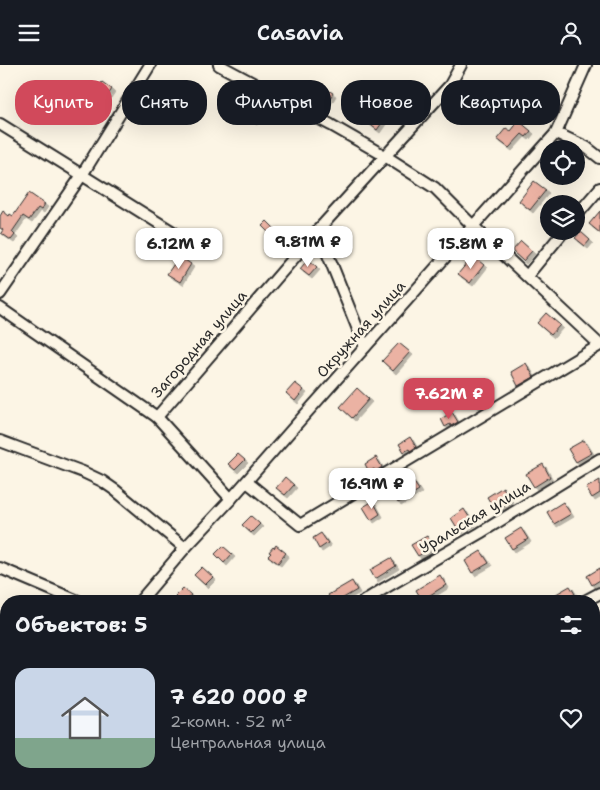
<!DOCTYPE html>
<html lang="ru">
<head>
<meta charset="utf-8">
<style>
  body { margin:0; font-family:"Shantell Sans",sans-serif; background:#20242c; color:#f1f3f6; height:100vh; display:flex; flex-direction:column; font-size:19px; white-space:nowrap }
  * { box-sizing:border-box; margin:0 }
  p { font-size:16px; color:#9ea1a6 }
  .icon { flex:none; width:28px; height:28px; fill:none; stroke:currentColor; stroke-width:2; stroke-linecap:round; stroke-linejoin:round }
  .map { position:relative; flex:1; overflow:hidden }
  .drawer { position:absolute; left:0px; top:530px; width:600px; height:195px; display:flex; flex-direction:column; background:#171b24; border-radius:20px 20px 0 0; box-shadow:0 5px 20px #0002 }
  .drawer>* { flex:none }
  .guide { position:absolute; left:15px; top:15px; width:570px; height:45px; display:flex; gap:10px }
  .tools { position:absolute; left:540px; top:75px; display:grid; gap:10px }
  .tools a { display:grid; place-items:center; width:45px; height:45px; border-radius:50%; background:#171b24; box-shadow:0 5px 20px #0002; font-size:25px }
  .price { position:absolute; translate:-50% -42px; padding:0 11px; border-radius:10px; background:#fff; color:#222; font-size:16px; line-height:32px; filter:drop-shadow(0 1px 2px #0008) }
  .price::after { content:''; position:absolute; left:50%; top:30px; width:15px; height:11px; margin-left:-8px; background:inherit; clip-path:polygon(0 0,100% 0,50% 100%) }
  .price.selected { background:#d1495b; color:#fff }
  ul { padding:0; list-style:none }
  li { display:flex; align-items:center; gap:15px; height:125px; padding:0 15px }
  li span { display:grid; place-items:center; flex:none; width:140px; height:100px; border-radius:15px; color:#555 }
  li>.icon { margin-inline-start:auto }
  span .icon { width:60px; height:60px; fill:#fffc; stroke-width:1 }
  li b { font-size:21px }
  h2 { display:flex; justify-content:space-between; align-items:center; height:60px; padding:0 15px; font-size:21px }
  .pill { padding:0 18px; border-radius:20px; background:#171b24; box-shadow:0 5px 20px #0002; font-size:18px; line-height:45px }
  .pill.selected { background:#d1495b; color:#fff }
  header { display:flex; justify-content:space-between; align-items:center; height:65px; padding:0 15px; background:#171b24; font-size:22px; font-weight:600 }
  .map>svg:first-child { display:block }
  .building { fill:#ebb2a3; stroke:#2b2b2b; filter:url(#shadow) }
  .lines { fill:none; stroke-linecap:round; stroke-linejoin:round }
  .minor-casing { stroke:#2b2b2b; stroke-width:14 }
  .minor { stroke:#fcf5e5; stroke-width:10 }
  .labels { text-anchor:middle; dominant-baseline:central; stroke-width:5; stroke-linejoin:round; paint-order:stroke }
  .street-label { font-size:15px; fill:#2b2b2b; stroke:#fcf5e5 }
</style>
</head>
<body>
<header><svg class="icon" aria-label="menu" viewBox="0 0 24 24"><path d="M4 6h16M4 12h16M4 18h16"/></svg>Casavia<svg class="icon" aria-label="person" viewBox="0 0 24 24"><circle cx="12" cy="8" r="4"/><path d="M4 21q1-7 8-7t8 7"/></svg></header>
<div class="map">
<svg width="600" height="725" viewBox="0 0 600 725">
  <defs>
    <filter id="shadow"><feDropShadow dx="3" dy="3" stdDeviation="0" flood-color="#0004"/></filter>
  </defs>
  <rect width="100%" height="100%" fill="#fcf5e5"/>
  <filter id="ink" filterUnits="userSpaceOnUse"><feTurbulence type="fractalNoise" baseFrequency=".02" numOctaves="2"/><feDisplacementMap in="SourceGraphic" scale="10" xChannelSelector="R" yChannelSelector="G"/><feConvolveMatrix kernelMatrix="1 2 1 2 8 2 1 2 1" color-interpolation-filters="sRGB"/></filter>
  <g filter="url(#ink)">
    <g class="building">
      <polygon points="34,15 51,28 40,42 24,28"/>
      <polygon points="102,17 112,24 102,39 92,32"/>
      <polygon points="319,20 333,28 325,42 311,34"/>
      <polygon points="244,35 261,46 254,57 237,46"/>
      <polygon points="537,35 547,42 538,54 528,47"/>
      <polygon points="374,48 384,55 377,65 367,57"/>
      <polygon points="519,56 531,66 526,72 522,69 509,83 497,74 506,63 511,66"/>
      <polygon points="534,116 546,125 530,145 519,136"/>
      <polygon points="29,128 45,139 41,145 38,143 29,155 23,151 12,167 15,170 11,175 1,168 3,165 0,163 0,151 3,146 9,151 10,149 13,151"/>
      <polygon points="600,146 600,168 589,159"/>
      <polygon points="267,156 281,170 276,175 262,161"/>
      <polygon points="581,167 590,175 585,181 575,173"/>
      <polygon points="521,176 532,186 523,196 512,186"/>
      <polygon points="473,191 484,200 470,218 458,209"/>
      <polygon points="182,193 191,199 180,217 167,209 176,196 179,198"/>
      <polygon points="308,194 317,202 309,211 300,204"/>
      <polygon points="546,248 560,260 551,270 537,258"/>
      <polygon points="399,278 410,287 393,306 382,296"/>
      <polygon points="526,298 534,312 518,321 511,307"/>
      <polygon points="295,318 304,325 295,336 286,328"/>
      <polygon points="357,323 369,334 352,353 340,342"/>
      <polygon points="483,328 489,338 483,342 482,340 477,342 472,334"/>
      <polygon points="452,347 458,357 451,361 450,359 445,362 441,354"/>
      <polygon points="410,372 416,382 410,386 409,384 404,387 399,379"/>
      <polygon points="584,375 592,388 576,397 568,384"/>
      <polygon points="238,389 245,395 235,405 228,399"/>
      <polygon points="376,392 382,402 376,406 374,404 369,407 365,399"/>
      <polygon points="543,399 550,412 534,422 526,409"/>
      <polygon points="285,412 294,420 285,430 276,423"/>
      <polygon points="339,413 345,425 335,430 328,418"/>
      <polygon points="411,413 419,425 398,438 391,425"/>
      <polygon points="600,415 600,428 592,433 586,423"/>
      <polygon points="503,422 511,436 495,445 487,432"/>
      <polygon points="373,436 380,449 371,455 363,442"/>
      <polygon points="563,437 571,449 554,459 547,447"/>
      <polygon points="464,444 473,458 459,466 451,453"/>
      <polygon points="251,451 260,459 251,468 242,460"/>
      <polygon points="521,463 528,474 512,484 505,473"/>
      <polygon points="321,468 328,478 319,484 313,473"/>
      <polygon points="427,471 434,481 418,491 411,480"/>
      <polygon points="276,480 286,488 278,498 268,491 271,488 269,487 273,482 274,483"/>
      <polygon points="223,481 232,489 224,498 215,489"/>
      <polygon points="481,486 489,498 472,508 465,496"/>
      <polygon points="391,493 396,501 375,514 370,505"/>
      <polygon points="202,502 213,512 205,520 194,510"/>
      <polygon points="600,503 600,515 592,520 587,511"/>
      <polygon points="440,510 446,520 422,535 416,525"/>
      <polygon points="352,516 357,525 338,536 332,536 328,530"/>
      <polygon points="570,521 575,529 563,536 544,536"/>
      <polygon points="183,523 191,530 185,536 180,536 175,531"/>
      <polygon points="600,547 600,561 594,565 594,551"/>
      <polygon points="0,571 6,573 6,593 0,591"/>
      <polygon points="0,665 6,667 6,720 0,718"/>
      <polygon points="108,719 135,719 120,725 93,725"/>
      <polygon points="348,719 370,719 372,724 368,725 350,725"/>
    </g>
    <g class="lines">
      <g class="minor-casing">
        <g id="minor">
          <polyline points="219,0 331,60 385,91 435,123 473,161 600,280"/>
          <polyline points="0,59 82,110 173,167"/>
          <polyline points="556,68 586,82 600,93"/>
          <polyline points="576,151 600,123"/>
          <polyline points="318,165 365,282"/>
          <polyline points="527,211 564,166"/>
          <polyline points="0,229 82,110 150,0"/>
          <polyline points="0,243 157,352 231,434"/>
          <polyline points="157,352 318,165 450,20 461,0"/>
          <polyline points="0,376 83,407 102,416 115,425 185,483"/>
          <polyline points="247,417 300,460 600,280"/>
          <polyline points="0,503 78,536"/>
          <polyline points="140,536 185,483 231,434 302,353 556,68 586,0"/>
          <polyline points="364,536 385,523 480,468 600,394"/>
          <polyline points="585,536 600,528"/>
          <polyline points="0,657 6,660"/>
          <polyline points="594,665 600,663"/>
          <polyline points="324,719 325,725"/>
          <polyline points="398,725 419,719"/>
        </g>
      </g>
      <use href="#minor" class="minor"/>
    </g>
  </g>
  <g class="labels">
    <g class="street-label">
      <text transform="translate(361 264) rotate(-48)">Окружная улица</text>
      <text transform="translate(199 279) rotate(-49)">Загородная улица</text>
      <text transform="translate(475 452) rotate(-31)">Уральская улица</text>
    </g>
  </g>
</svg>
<div class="tools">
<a><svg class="icon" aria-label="locate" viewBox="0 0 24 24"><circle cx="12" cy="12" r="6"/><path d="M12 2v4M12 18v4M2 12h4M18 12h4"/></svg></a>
<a><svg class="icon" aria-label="layers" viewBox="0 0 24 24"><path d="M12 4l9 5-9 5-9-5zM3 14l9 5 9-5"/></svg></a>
</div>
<b class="price" style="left:308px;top:203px">9.81M ₽</b>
<b class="price" style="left:179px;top:205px">6.12M ₽</b>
<b class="price" style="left:471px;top:205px">15.8M ₽</b>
<b class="price selected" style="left:449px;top:355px">7.62M ₽</b>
<b class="price" style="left:372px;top:445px">16.9M ₽</b>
<div class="guide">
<a class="pill selected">Купить</a>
<a class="pill">Снять</a>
<a class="pill">Фильтры</a>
<a class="pill">Новое</a>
<a class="pill">Квартира</a>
</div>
<section class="drawer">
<h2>Объектов: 5<svg class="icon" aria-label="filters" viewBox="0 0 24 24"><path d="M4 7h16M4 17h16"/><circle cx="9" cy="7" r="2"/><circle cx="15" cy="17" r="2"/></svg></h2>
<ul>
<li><span style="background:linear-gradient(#c9d6e8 70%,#7fa58c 0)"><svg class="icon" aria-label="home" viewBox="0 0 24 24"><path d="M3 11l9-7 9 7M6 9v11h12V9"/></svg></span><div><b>7 620 000 ₽</b><p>2-комн. · 52 m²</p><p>Центральная улица</p></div><svg class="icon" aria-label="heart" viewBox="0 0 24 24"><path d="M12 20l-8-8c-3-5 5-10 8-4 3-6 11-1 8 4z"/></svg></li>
</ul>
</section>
</div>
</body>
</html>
